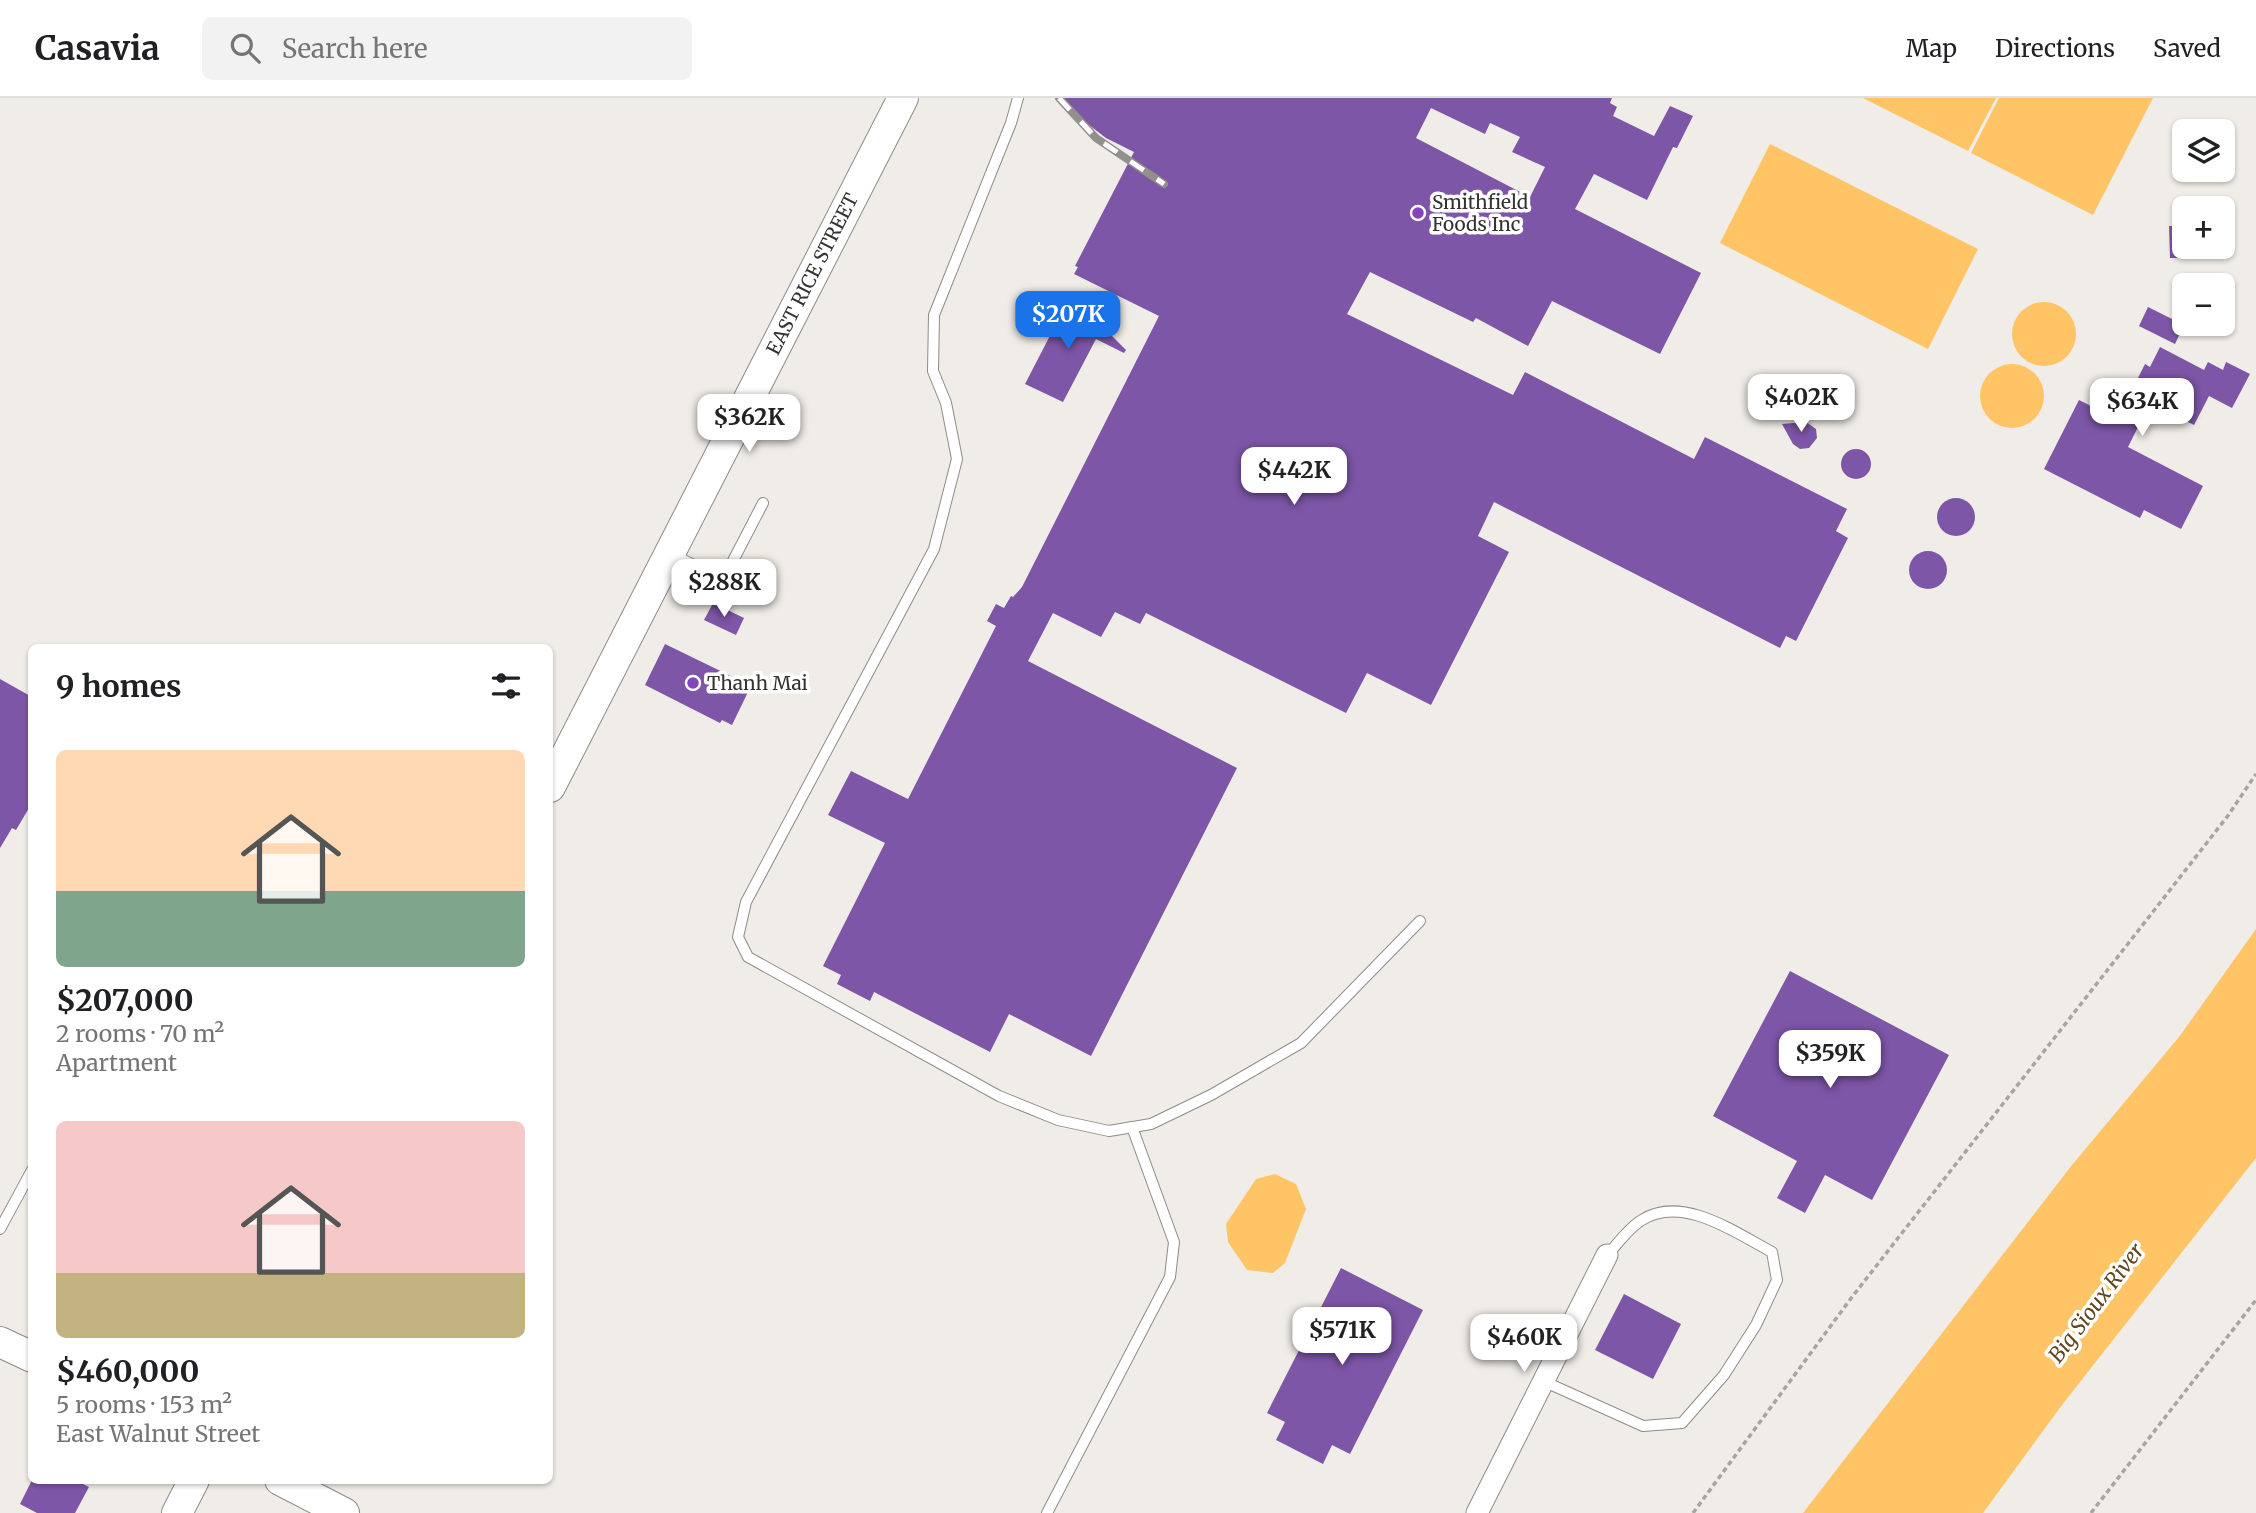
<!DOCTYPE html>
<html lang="en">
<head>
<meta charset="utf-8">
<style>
  body { margin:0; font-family:Merriweather,serif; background:#f2f2f2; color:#202124; height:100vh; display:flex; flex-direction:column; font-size:26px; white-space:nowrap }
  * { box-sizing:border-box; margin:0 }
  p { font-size:23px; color:#757577 }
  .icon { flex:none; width:38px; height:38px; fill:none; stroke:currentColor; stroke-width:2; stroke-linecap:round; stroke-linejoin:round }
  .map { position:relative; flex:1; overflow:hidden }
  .details { position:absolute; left:28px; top:546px; width:525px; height:840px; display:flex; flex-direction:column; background:#fff; border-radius:10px; box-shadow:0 2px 5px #0004 }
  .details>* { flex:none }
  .fabs { position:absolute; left:2172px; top:21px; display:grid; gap:14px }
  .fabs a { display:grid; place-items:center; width:63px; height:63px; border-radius:10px; background:#fff; box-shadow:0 2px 5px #0004; font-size:35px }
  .price { position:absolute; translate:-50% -60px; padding:0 16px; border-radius:14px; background:#fff; color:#222; font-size:23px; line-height:46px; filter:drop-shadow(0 2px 4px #0008) }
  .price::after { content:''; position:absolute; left:50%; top:42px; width:21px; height:16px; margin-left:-10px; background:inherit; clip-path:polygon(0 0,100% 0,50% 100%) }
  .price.active { background:#1a73e8; color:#fff }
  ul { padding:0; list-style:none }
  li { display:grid; align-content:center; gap:14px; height:371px; padding:0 28px }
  li span { display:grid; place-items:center; height:217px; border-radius:10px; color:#555 }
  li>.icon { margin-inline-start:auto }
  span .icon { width:126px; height:126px; fill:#fffc; stroke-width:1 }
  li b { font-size:30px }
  h2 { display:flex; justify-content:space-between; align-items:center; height:84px; padding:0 28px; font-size:30px }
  header { display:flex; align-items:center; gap:42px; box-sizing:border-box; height:98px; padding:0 35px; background:#fff; border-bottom:2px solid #e0e0e0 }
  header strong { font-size:33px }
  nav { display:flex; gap:38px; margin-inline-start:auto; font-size:24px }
  .search { width:490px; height:63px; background:#f2f2f2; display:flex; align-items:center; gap:18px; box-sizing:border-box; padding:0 24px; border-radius:10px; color:#757577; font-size:26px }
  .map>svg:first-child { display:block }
  .water { fill:#ffc466 }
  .building { fill:#7d56a7; fill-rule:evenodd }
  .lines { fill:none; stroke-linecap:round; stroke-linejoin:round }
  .lane-casing { stroke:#8f8c87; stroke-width:12 }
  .street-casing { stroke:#8f8c87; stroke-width:23 }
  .secondary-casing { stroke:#8f8c87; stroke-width:32 }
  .path { stroke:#a7a5a1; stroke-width:3.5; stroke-dasharray:5 3.5; stroke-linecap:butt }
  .lane { stroke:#fff; stroke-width:10 }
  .street { stroke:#fff; stroke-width:21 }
  .secondary { stroke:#fff; stroke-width:30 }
  .rail-casing { stroke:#928f8c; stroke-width:8 }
  .rail { stroke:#fff; stroke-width:5; stroke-dasharray:16; stroke-linecap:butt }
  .poi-dot { fill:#8245bb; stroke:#fff; stroke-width:2.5 }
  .labels { text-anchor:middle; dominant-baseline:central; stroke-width:7; stroke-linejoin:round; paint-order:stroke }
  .poi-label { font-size:19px; fill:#343331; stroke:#fff; text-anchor:start }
  .street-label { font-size:19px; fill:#343331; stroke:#fff }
  .water-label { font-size:21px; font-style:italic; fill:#5e461f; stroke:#fff }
</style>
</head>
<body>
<header>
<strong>Casavia</strong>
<div class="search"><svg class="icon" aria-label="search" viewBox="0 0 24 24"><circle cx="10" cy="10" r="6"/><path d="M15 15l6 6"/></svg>Search here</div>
<nav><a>Map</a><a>Directions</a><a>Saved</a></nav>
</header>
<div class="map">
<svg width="2256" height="1415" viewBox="0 0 2256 1415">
  <rect width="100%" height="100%" fill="#f0ece7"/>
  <g class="water">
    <polygon points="1863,0 1996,0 1968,53"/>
    <polygon points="1999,0 2153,0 2093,117 1971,55"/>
    <polygon points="1770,46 1978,151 1928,251 1720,145"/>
    <circle cx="2044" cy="236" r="32"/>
    <circle cx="2012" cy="298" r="32"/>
    <polygon points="2256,831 2256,1060 2062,1307 1983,1415 1803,1415 2072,1067 2179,939"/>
    <polygon points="1275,1076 1296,1086 1306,1111 1285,1165 1273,1175 1247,1172 1228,1144 1226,1126 1256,1081"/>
  </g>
  <g class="building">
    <path d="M1060,0H1612L1610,5L1617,9L1613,18L1654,38L1670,8L1693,18L1677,50L1673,49L1647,102L1594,76L1575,111L1701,175L1660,256L1552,203L1528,248L1476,220L1473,224L1370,174L1347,216L1513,297L1525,274L1694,361L1705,339L1847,411L1836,433L1848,440L1796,543L1786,538L1780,550L1494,404L1478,438L1509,454L1431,607L1367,575L1346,615L1146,515L1140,526L1115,514L1101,539L1053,515L1028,563L1237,670L1091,958L1009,916L990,954L874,894L870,903L837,886L841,877L823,868L885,745L828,717L851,673L908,701L996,528L987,523L996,506L1004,510L1011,498L1013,499L1022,489L1159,218L1074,176L1078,169L1075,168L1134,54L1106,40L1076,17ZM1431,10L1485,36L1490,25L1520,39L1512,54L1545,69L1530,99L1416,40Z"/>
    <polygon points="2169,128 2184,128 2184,160 2170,160"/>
    <polygon points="1071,197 1126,252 1124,255 1096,241 1063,304 1025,286"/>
    <polygon points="2148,209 2184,227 2175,246 2139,228"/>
    <polygon points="2160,249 2204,272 2208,264 2223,272 2226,264 2250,276 2232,310 2209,298 2194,327 2150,305 2128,349 2203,388 2181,431 2144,412 2140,420 2044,371 2079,302 2111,318 2125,291 2131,294 2145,266 2150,269"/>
    <polygon points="1806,324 1816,331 1817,340 1809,350 1800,351 1793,346 1782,326"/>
    <circle cx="1856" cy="366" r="15"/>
    <circle cx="1956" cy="419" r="19"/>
    <circle cx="1928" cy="472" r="19"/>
    <polygon points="713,505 744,520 736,537 704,522"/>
    <polygon points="665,546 741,583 738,589 748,594 732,627 722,622 720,625 645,587"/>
    <polygon points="0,581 32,599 32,705 16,732 12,730 0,750"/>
    <polygon points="1790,873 1949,957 1872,1102 1825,1077 1805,1115 1777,1100 1797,1063 1713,1018"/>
    <polygon points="1341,1170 1423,1212 1350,1356 1332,1347 1323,1366 1276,1342 1285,1324 1267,1315"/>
    <polygon points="1624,1196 1681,1226 1653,1281 1595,1252"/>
    <polygon points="32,1382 75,1382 89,1389 75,1415 37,1415 20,1406"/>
  </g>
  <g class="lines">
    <g class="lane-casing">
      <g id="lane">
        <polyline points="1018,0 1011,25 934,217 933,273 946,305 957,361 934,451 746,804 738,839 748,859 999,998 1058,1022 1109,1033 1151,1026 1211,997 1301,945 1420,823"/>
        <polyline points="672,456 723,482 763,405"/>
        <polyline points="0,1131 32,1072"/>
        <path d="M1543,1283L1643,1328L1682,1325L1724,1277L1756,1227L1777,1182L1772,1154C1736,1135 1682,1096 1642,1122C1629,1129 1618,1146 1607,1157"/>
        <polyline points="1047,1415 1170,1179 1174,1144 1132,1029"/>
      </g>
    </g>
    <g class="street-casing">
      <polyline id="street" points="1477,1415 1607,1157"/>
    </g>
    <g class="secondary-casing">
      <g id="secondary">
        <polyline points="550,689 903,0"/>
        <polyline points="0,1244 32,1259"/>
        <polyline points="280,1382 344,1415"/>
        <polyline points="177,1415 194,1382"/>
      </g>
    </g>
    <g class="path">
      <polyline points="1693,1415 1852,1199 2227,719 2256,676"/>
      <polyline points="2091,1415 2256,1202"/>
    </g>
    <use href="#lane" class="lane"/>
    <use href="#street" class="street"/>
    <use href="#secondary" class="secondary"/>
    <g class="rail-casing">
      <polyline id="rail" points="1059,0 1096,40 1164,86"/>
    </g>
    <use href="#rail" class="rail"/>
  </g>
  <g class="poi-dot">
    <circle cx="1418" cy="115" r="7"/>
    <circle cx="693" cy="585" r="7"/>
  </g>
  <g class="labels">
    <g class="poi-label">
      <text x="1432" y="104">Smithfield<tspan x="1432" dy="22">Foods Inc</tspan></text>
      <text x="707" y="585">Thanh Mai</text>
    </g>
    <g class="street-label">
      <text transform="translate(812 176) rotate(-63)">EAST RICE STREET</text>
    </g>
    <g class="water-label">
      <text transform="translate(2096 1205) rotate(-53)">Big Sioux River</text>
    </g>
  </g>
</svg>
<div class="fabs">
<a><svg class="icon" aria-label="layers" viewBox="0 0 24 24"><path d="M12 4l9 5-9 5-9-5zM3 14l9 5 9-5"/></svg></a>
<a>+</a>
<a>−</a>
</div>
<b class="price active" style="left:1068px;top:253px">$207K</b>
<b class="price" style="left:1801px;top:336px">$402K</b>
<b class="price" style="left:2142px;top:340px">$634K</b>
<b class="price" style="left:749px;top:356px">$362K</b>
<b class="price" style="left:1294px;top:409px">$442K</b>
<b class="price" style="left:724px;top:521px">$288K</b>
<b class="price" style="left:1830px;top:992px">$359K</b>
<b class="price" style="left:1342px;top:1269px">$571K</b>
<b class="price" style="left:1524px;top:1276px">$460K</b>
<section class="details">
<h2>9 homes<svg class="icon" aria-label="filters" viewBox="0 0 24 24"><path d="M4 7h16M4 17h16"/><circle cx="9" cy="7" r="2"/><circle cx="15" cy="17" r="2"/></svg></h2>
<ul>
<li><span style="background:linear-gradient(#ffd9b3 65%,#7fa58c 0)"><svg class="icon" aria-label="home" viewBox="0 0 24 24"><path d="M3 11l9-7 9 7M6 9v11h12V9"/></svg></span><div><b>$207,000</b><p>2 rooms · 70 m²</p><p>Apartment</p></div></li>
<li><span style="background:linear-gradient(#f6c9c9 70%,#c2b280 0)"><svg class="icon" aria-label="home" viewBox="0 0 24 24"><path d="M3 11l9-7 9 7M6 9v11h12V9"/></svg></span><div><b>$460,000</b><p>5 rooms · 153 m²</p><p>East Walnut Street</p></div></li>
</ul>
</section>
</div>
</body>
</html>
